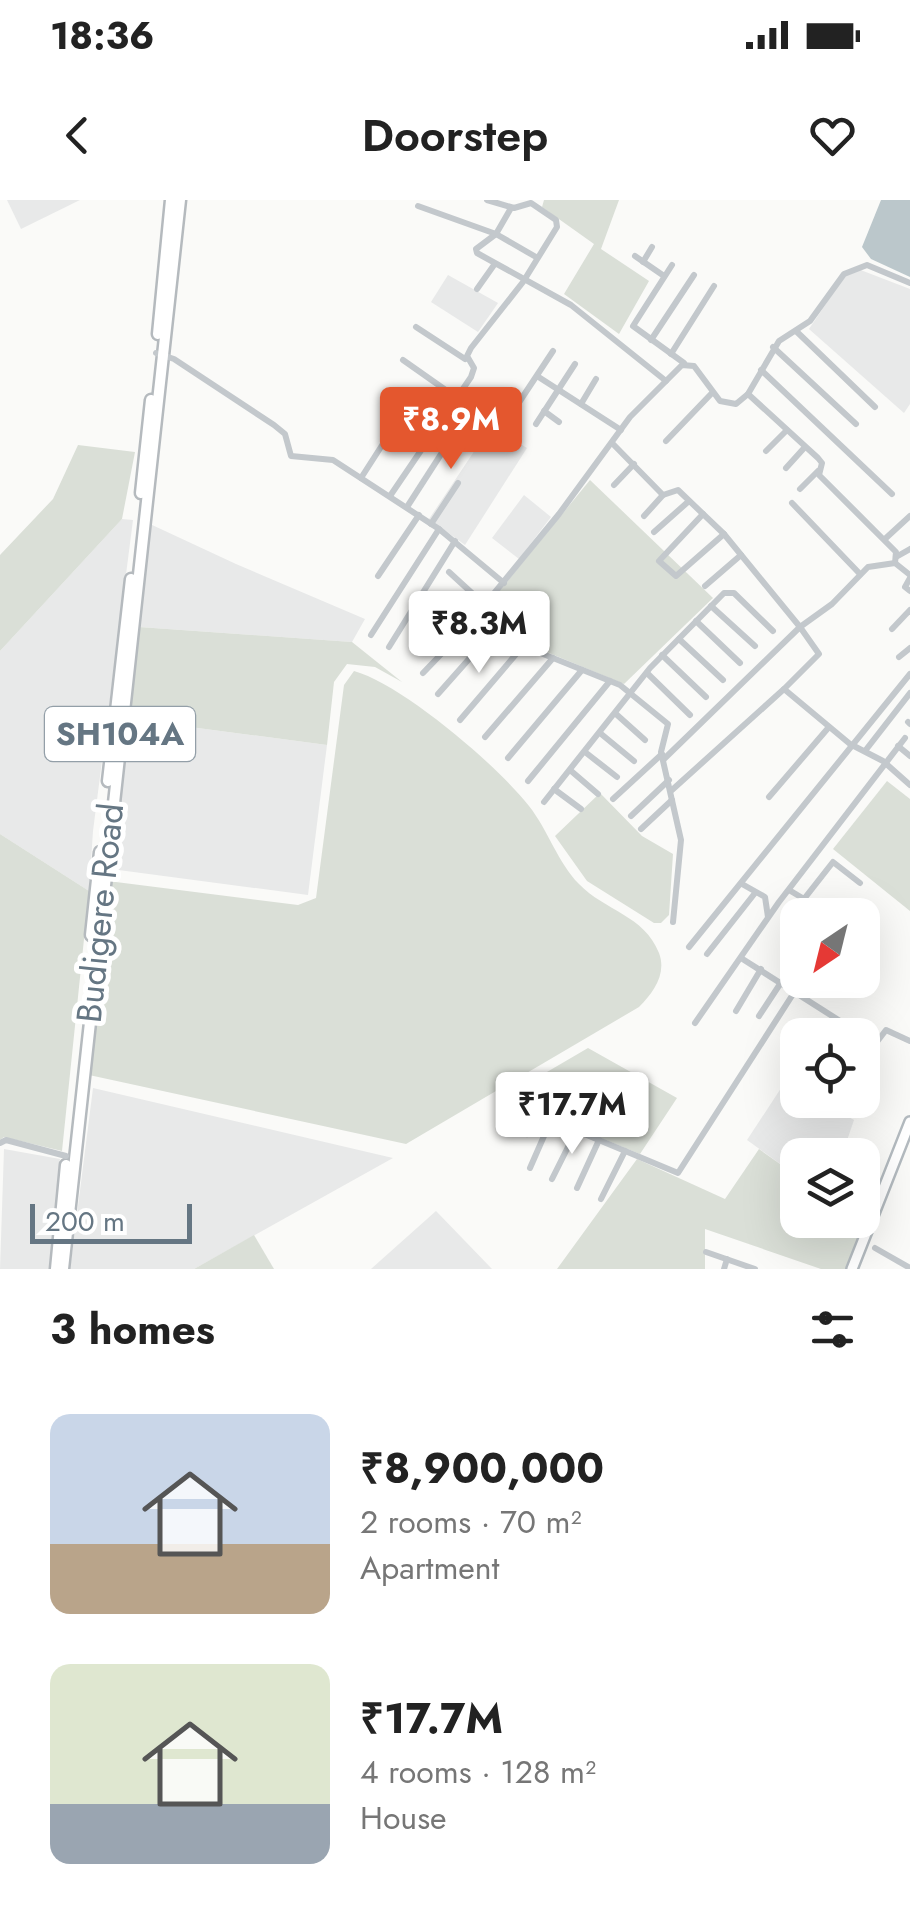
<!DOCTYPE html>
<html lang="en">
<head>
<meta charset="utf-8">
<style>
  body { margin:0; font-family:Jost,sans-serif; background:#f6f6f6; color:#222; height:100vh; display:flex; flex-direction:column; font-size:38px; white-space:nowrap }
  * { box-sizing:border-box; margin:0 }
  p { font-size:32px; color:#767676 }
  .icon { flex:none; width:55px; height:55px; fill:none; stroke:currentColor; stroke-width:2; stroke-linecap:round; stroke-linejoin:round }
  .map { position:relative; height:1069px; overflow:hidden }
  .details { display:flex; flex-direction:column; background:#fff; flex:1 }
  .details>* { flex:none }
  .needle { width:65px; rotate:215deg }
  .fabs { position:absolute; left:780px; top:698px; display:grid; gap:20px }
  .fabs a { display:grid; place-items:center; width:100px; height:100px; border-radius:20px; background:#fff; box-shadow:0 10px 40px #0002; font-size:50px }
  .scale { position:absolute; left:30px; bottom:25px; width:162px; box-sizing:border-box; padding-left:10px; border:5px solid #657683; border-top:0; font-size:28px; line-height:35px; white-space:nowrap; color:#657683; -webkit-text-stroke:8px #fff; paint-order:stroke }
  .price { position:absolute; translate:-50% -85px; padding:0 22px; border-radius:10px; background:#fff; color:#222; font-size:32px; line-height:65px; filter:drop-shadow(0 2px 5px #0008) }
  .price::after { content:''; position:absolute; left:50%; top:60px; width:30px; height:22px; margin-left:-15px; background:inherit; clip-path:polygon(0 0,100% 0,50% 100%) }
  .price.selected { background:#e4572e; color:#fff }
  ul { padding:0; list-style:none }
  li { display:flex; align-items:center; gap:30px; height:250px; padding:0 50px }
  li span { display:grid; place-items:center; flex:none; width:280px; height:200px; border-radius:20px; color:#555 }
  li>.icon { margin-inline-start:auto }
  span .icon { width:120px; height:120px; fill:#fffc; stroke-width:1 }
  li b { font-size:42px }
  h2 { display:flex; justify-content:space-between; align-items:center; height:120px; padding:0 50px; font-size:42px }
  .status { display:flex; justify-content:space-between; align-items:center; height:70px; padding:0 50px; background:#fff; direction:ltr }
  .status svg { height:28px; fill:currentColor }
  header { display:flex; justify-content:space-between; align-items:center; height:130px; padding:0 50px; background:#fff; font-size:45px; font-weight:600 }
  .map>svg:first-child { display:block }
  .built { fill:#e8e9e9 }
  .green { fill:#dadfd7 }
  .water { fill:#bbc7cb }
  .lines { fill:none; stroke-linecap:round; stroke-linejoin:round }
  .secondary-casing { stroke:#b3babf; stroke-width:14 }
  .primary-casing { stroke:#b5babe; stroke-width:15 }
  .street { stroke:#c3c8cc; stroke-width:6 }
  .secondary { stroke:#fff; stroke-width:9 }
  .primary { stroke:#fff; stroke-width:10 }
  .labels { text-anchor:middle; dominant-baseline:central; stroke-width:10; stroke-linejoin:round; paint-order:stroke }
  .shield { fill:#fff; stroke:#939fa8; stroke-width:2.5 }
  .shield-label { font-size:32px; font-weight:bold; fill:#657683 }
  .street-label { font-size:35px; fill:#657683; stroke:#fff }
</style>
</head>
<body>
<div class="status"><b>18:36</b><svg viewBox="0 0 49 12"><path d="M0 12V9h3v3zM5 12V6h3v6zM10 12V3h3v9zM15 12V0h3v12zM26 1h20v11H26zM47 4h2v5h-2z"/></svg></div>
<header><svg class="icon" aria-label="back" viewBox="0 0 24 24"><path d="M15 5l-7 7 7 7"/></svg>Doorstep<svg class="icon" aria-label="heart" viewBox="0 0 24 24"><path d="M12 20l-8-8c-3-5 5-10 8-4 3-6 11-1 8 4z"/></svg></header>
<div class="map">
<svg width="910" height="1069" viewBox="0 0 910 1069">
  <rect width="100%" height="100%" fill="#fafaf8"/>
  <g class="built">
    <polygon points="7,0 80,0 21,29"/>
    <polygon points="858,69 910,89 910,204 904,213 809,129 844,77"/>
    <polygon points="448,75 498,103 478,132 431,102"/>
    <polygon points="491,226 527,248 465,345 429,319"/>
    <polygon points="524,295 551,317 519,359 492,338"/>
    <polygon points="122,319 133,320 93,631 89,691 0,634 0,451"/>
    <polygon points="150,324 236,364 365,419 352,442 139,427 142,353"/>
    <polygon points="130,519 327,545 308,695 111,669"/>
    <polygon points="787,879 797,885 798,900 821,900 854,920 842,955 798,955 797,976 747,940"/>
    <polygon points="93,888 393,958 194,1069 70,1069"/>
    <polygon points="4,949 60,959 49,1069 0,1069"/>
    <polygon points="436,1011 492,1069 371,1069"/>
  </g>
  <g class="green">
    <polygon points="544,0 619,0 601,49 649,81 619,134 564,94 594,44 542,7"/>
    <polygon points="78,245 135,252 122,319 0,451 0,355 53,299"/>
    <polygon points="590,280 713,398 624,484 474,422"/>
    <polygon points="139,427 352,442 402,482 375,467 347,464 334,482 327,545 130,519"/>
    <path d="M354,471C402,484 498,566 529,606C548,630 558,663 579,684C605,711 644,715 659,753C667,774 653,793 639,807L406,944L89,875L108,681L298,705L316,698L344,485Z"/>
    <polygon points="887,581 910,599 910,711 833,649"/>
    <polygon points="600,593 642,636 673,654 669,715 661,723 654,723 587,681 555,636"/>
    <polygon points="0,634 89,691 62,951 4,937 0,940"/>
    <polygon points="588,848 677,898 640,954 540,913 527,938 506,896"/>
    <polygon points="759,949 797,976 798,1020 865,1024 845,1069 821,1069 705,1029 705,1069 557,1069 637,959 725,999"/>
    <polygon points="254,1035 274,1069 194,1069"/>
  </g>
  <polygon class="water" points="881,0 910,0 910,77 871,59 862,47"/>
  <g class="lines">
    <g class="secondary-casing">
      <polyline id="secondary" points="852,1069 910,922"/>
    </g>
    <g class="primary-casing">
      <g id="primary">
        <polyline points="158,134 171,0"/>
        <polyline points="141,293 151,200"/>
        <polyline points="108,581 131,379"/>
        <polyline points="91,735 100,652"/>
        <polyline points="56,1069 66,965"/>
        <polyline points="63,1069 180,0"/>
      </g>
    </g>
    <g class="street">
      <polyline points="418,6 496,34 536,57"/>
      <polyline points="511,8 496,34 476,49 477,53 571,105 666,181"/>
      <polyline points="635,56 664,76"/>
      <polyline points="643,62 652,47"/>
      <polyline points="672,65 633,126 684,163"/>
      <polyline points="477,89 494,65"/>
      <polyline points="416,127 465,159"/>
      <polyline points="796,131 875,207"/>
      <polyline points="651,140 694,75"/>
      <polyline points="773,147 856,224"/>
      <polyline points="156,153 174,159 274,225 285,234 291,256 333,260 439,329 504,383"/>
      <polyline points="671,154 714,86"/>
      <polyline points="403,160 457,198"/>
      <polyline points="761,170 892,294"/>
      <polyline points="537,176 621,230"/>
      <polyline points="748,194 818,258 822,263 819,275 896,352 895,363"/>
      <polyline points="581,204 596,179"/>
      <polyline points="514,210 553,151"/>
      <polyline points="544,211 559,222"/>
      <polyline points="536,224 575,164"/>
      <polyline points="666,241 711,194"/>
      <polyline points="612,243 663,295 678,290 724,334 800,427 832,404 868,367 895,363"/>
      <polyline points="766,251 787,230"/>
      <polyline points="786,268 805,247"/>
      <polyline points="361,278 415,194"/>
      <polyline points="614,285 634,264"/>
      <polyline points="800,289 818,271"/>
      <polyline points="390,296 471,177 474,168 467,156 471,148 523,82 557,27 556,20 531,3 514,8 487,0"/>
      <polyline points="792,303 860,374"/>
      <polyline points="407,307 465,217"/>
      <polyline points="703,314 659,361 676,376 724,334"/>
      <polyline points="644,316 663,295"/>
      <polyline points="431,324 458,283"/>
      <polyline points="654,332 689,301"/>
      <polyline points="886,338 910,316"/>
      <polyline points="896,357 910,349"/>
      <polyline points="895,363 910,375"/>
      <polyline points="449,372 485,405"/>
      <polyline points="378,376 419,315"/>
      <polyline points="910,378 905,387 910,391"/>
      <polyline points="705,386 741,355"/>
      <polyline points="711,406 755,446"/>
      <polyline points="696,421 740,463"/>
      <polyline points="892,429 910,410"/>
      <polyline points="371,435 439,329"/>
      <polyline points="679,439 723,480"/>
      <polyline points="389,447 455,341"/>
      <polyline points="662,455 706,497"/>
      <polyline points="899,457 910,448"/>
      <polyline points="423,473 472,422"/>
      <polyline points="647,473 690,515"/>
      <polyline points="438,494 492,433"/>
      <polyline points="616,514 645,540"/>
      <polyline points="460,520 523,446"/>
      <polyline points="908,522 910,524"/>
      <polyline points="600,533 634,561"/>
      <polyline points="485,537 553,458"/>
      <polyline points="898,546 910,556"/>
      <polyline points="865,551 910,493"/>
      <polyline points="585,552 617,577"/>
      <polyline points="508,558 582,470"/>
      <polyline points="664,559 800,427 819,454 784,489"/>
      <polyline points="570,570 598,594"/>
      <polyline points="528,581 610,481"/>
      <polyline points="554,589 581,609"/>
      <polyline points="672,590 784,489 850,544 883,561 910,585"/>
      <polyline points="769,597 829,527"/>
      <polyline points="613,599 662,554"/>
      <polyline points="544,602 650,468 724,393 734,393 773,431"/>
      <polyline points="631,616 669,580"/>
      <polyline points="641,629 672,600"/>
      <polyline points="742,684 765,697 768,717"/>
      <polyline points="789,690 804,699 833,662 860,683"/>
      <polyline points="673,722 681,640 661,552 668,524 620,485 476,427 473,419 559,314 630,217 682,165 694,166 720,201 736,204 748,194 779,141 810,121 844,74 867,65 910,83"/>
      <polyline points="689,747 910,474"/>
      <polyline points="707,754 755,693"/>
      <polyline points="741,758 862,835"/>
      <polyline points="736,811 761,769"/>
      <polyline points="759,816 782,781"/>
      <polyline points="695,823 779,702 905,538"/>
      <polyline points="862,836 876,843 886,830 910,841"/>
      <polyline points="862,869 865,870"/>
      <polyline points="546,918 678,973 795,791"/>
      <polyline points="0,943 6,940 66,956"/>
      <polyline points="530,968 551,920"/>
      <polyline points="552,979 576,931"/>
      <polyline points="577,988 599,940"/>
      <polyline points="601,999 625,951"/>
      <polyline points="875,1048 910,1068"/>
      <polyline points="706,1052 755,1069"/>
      <polyline points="724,1069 727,1059"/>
    </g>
    <use href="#secondary" class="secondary"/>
    <use href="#primary" class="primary"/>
  </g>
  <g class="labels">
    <rect class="shield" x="45" y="507" width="150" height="54" rx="8"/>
    <g class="shield-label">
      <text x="120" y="534">SH104A</text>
    </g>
    <g class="street-label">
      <text transform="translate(100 713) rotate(-84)">Budigere Road</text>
    </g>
  </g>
</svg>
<div class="fabs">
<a><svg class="needle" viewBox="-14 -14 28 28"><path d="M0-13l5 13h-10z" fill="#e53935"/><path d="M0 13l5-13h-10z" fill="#767676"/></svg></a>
<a><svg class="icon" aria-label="locate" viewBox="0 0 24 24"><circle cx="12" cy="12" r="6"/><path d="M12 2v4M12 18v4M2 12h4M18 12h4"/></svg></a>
<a><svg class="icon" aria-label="layers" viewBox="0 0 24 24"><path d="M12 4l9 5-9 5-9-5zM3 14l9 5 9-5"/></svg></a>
</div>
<div class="scale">200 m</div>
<b class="price selected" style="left:451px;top:272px">₹8.9M</b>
<b class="price" style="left:479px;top:476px">₹8.3M</b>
<b class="price" style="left:572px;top:957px">₹17.7M</b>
</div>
<section class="details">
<h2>3 homes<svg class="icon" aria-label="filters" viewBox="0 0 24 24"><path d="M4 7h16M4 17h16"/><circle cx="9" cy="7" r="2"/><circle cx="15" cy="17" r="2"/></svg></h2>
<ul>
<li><span style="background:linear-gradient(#c9d6e8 65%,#b9a48a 0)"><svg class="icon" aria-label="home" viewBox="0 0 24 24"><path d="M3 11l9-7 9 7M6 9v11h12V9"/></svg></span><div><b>₹8,900,000</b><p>2 rooms · 70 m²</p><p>Apartment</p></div></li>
<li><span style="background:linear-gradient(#dfe7d0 70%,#9aa5b1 0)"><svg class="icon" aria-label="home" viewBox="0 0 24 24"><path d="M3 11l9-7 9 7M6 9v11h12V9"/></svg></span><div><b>₹17.7M</b><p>4 rooms · 128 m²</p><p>House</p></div></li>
</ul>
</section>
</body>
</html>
